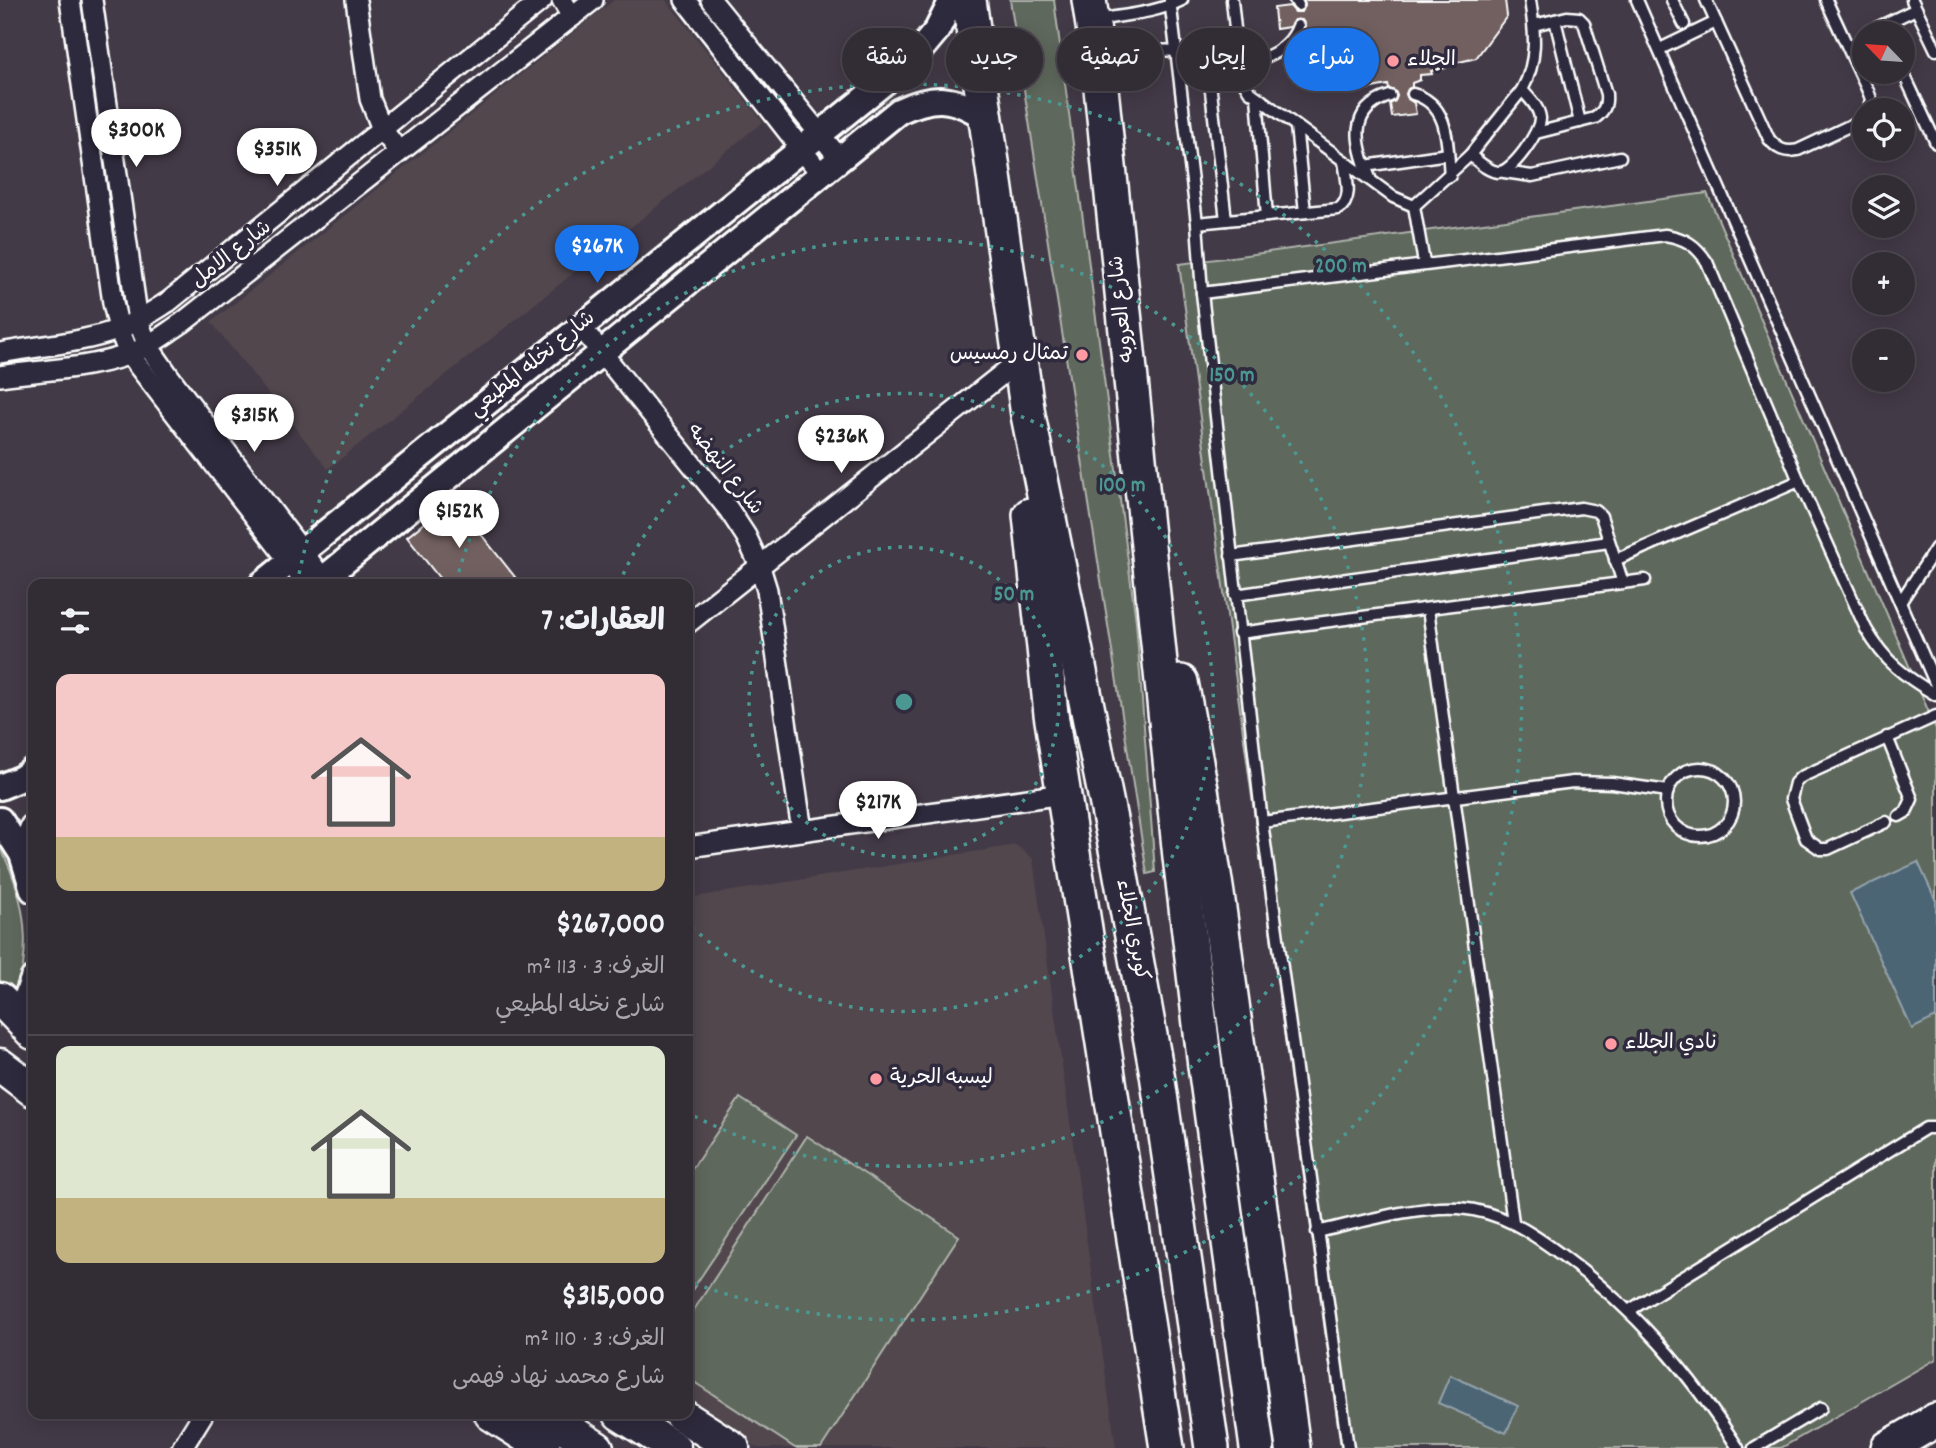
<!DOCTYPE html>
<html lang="ar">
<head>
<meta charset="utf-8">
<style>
  body { margin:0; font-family:Dekko,"Playpen Sans Arabic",sans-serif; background:#3d3841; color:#f1f3f6; direction:rtl; height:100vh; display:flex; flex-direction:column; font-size:26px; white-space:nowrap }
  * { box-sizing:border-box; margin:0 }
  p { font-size:23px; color:#a8a7ad }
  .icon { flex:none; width:38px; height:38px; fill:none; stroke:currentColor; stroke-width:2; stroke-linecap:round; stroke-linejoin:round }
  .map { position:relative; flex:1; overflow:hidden; direction:ltr }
  .panel { position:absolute; left:28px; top:579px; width:665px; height:840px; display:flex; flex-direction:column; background:#322c35; border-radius:14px; box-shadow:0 4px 18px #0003,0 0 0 2px #4d4850; direction:rtl }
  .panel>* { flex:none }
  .top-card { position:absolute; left:714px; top:28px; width:665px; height:63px; direction:rtl; display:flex; gap:14px }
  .needle { width:46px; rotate:295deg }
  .buttons { position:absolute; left:1852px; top:21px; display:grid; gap:14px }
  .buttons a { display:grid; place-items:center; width:63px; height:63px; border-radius:50%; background:#322c35; box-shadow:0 4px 18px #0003,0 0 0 2px #4d4850; font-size:35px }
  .price { position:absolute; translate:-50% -60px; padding:0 16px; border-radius:24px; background:#fff; color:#222; font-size:23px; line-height:46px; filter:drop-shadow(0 2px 4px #0008) }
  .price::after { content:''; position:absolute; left:50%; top:42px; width:21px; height:16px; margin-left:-10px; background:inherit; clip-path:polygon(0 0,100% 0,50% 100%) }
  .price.active { background:#1a73e8; color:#fff }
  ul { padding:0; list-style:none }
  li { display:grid; align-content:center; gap:14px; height:371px; padding:0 28px }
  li+li { border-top:2px solid #4d4850 }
  li span { display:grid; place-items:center; height:217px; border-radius:14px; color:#555 }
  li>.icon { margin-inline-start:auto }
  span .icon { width:126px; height:126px; fill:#fffc; stroke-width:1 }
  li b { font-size:30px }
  h2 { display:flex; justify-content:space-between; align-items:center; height:84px; padding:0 28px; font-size:30px }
  .chip { padding:0 24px; border-radius:32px; background:#322c35; box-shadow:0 4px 18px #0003,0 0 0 2px #4d4850; font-size:24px; line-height:63px }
  .chip.active { background:#1a73e8; color:#fff }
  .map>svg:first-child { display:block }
  .built { fill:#51464e }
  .green { fill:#5f685b; stroke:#afb4ad; stroke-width:2 }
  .water { fill:#4c6574; stroke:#94a3ac; stroke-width:2 }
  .building { fill:#71615e; stroke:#fff; stroke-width:2 }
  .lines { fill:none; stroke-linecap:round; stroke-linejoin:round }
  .service-casing { stroke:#fff; stroke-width:15 }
  .minor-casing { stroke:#fff; stroke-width:24 }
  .tertiary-casing { stroke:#fff; stroke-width:30 }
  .primary-casing { stroke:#fff; stroke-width:37 }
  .trunk-casing { stroke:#fff; stroke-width:38 }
  .service { stroke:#2f2a3d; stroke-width:10 }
  .minor { stroke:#2f2a3d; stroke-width:19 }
  .tertiary { stroke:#2f2a3d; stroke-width:24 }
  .primary { stroke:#2f2a3d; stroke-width:32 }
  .trunk { stroke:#2f2a3d; stroke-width:33 }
  .ring { fill:none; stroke:#4b9892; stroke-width:3.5; stroke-dasharray:3.5 7 }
  .poi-dot { fill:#ff9aa2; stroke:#2f2a3d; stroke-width:2.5 }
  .labels { text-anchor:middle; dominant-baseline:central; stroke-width:7; stroke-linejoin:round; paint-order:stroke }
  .poi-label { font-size:21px; fill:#fff; stroke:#2f2a3d; text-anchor:start }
  .street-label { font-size:21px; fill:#fff; stroke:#2f2a3d }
  .centre { fill:#4b9892; stroke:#2f2a3d; stroke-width:3.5 }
  .ring-label { font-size:21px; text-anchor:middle; font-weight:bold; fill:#4b9892; stroke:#2f2a3d; stroke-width:7; stroke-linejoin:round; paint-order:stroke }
</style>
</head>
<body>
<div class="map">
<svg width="1936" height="1448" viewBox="0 0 1936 1448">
  <rect width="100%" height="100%" fill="#433a47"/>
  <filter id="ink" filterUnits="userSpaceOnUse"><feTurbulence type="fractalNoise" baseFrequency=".0143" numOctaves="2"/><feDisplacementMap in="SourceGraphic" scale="14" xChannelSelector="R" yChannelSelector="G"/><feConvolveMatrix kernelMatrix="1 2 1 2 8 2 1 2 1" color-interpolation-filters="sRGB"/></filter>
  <g filter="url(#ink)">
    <g class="built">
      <polygon points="614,0 666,0 763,122 328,469 211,322"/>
      <polygon points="1016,845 1033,859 1116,1448 758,1448 688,1405 688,898"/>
    </g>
    <g class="green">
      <polygon points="1010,0 1054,0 1136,621 1155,872 1147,874"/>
      <polygon points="1707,193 1936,729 1936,1359 1781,1448 1341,1448 1179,264"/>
      <path d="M0,847C29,904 37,968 0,1025Z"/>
      <polygon points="740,1098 796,1135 688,1296 688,1175"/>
      <polygon points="807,1136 959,1236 821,1448 795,1448 688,1378 688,1319"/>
    </g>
    <g class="water">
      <polygon points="1918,862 1936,901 1936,1017 1912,1029 1850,893"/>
      <polygon points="1450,1375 1518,1406 1506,1433 1438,1403"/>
    </g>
    <g class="building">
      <polygon points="1304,0 1505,0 1507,16 1476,58 1446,65 1446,68 1431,71 1432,74 1420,75 1420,80 1412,83 1412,87 1408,89 1406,94 1408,99 1414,103 1416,114 1392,117 1390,104 1395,101 1397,96 1395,91 1389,89 1388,85 1362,90 1322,58 1317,41 1304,30 1305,25 1302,20 1294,20 1289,27 1276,29 1274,8 1290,6 1295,12 1301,12 1305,6"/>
      <polygon points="453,499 515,577 505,584 444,584 407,537"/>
    </g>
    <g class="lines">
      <g class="service-casing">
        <g id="service">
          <polyline points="1170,0 1197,223 1202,293 1262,822 1348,1448"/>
          <polyline points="1232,0 1240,76 1249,91 1393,197 1414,206"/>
          <polyline points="1295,0 1298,5"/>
          <polyline points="1637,0 1936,685"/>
          <polyline points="1672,0 1684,24"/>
          <path d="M1706,0L1769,139C1777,149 1785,153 1798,150L1864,119"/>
          <polyline points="1826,0 1868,91 1871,99 1869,110"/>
          <polyline points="1912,0 1936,50"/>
          <path d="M1096,20C1125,15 1156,13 1182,0"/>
          <polyline points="1555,20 1580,122"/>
          <path d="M1534,25L1567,17L1579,18L1584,23L1606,94C1607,106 1604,111 1595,118L1536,133"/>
          <polyline points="1866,33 1916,9"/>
          <polyline points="1660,49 1716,22"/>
          <polyline points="1207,57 1226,220"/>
          <path d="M1102,59C1127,54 1152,49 1178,51C1194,52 1210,59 1226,61C1255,65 1288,54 1298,26"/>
          <polyline points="1902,70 1936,143"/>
          <path d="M1413,94C1450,104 1447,144 1450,176"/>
          <polyline points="1257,97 1267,216"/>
          <polyline points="1296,126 1305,212"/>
          <path d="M1470,155C1478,161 1487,171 1498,172C1511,174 1541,131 1540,118C1539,107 1529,98 1522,90"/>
          <polyline points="1365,166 1448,154"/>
          <polyline points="1504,172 1532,176 1620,157"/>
          <path d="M1370,178C1356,145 1347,109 1390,96"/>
          <path d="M1414,206L1470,155L1522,90C1538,61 1535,32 1530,0"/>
          <polyline points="1414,206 1424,263"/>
          <path d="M1197,223L1338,209C1354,200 1346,177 1344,161"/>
          <path d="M1202,293L1665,235C1685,238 1696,245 1707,262L1799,481L1866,629C1885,662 1904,676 1936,695"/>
          <polyline points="1231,556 1581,508 1596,511 1601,516 1623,583"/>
          <polyline points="1615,560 1799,481"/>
          <polyline points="1235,595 1609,542"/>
          <polyline points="1901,601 1936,548"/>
          <polyline points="1428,609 1513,1222"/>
          <polyline points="1239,633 1645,580"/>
          <polyline points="1887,737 1912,799 1906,812 1899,816"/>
          <circle cx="1700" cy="802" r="34"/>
          <polyline points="1262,822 1573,782 1612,783 1668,791"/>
          <polyline points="1886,822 1828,849 1820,849 1806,839 1791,799 1795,783 1801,777 1936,716"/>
          <path d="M1317,1232C1357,1223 1419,1205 1459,1208C1500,1211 1531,1232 1563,1256C1636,1310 1689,1372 1738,1448"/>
          <polyline points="1630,1310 1926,1128 1936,1128"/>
          <polyline points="1754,1448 1821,1408"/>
        </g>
      </g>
      <g class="minor-casing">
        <g id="minor">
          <polyline points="70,0 113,303 119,329 129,354 307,584"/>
          <polyline points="92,0 138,321 148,346 169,376 327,584"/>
          <polyline points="356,0 370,99 382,129 399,152"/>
          <polyline points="562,0 572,17"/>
          <polyline points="685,0 821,174"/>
          <polyline points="711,0 840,159"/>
          <polyline points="581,327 729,510 746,536 759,564 767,590 802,831"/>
          <path d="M0,353C39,346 82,343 120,329C137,322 152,312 168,302L542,0"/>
          <path d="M0,376C42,370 90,369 130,354C149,347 165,334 182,323L593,0"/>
          <polyline points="688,623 1020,360"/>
          <polyline points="688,847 1063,794"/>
          <polyline points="182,1448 203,1414"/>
        </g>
      </g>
      <g class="tertiary-casing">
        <g id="tertiary">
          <polyline points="262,584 912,60 937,30 952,0"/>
          <path d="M317,584L899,111C935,95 953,96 986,118"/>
          <polyline points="0,787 22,778 33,770"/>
          <polyline points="0,820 22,854 33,890"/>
          <polyline points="22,854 33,827"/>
          <polyline points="19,1020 33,979"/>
        </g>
      </g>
      <g class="primary-casing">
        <g id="primary">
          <polyline points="0,999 33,1033"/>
          <polyline points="0,1065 33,1090"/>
          <polyline points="491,1414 544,1448"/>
          <polyline points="544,1414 597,1448"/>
          <polyline points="620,1414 674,1448"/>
          <polyline points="680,1414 733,1448"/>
        </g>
      </g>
      <g class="trunk-casing">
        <g id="trunk">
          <polyline points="969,0 1028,415 1118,859 1157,1074 1212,1448"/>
          <polyline points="1089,0 1098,59 1180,857 1205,1066 1257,1448"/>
          <polyline points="1030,515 1051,714 1167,1448"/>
          <polyline points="1181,682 1201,789 1217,894 1293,1448"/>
          <polyline points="1888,1448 1936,1420"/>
        </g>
      </g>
      <use href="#service" class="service"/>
      <use href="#minor" class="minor"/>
      <use href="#tertiary" class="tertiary"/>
      <use href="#primary" class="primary"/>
      <use href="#trunk" class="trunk"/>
    </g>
  </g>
  <g class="ring">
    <circle cx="904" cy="702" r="155"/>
    <path d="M619 584A309 309 0 1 1 689 924"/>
    <path d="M456 582A464 464 0 1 1 690 1114"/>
    <path d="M297 584A618 618 0 1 1 693 1283"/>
  </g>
  <g class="poi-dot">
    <circle cx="1393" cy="61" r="7"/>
    <circle cx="1082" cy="355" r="7"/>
    <circle cx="1611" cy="1044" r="7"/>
    <circle cx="876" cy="1079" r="7"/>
  </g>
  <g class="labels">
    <g class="poi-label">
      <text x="1407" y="61">الجلاء</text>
      <text x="1068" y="355" text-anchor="end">تمثال رمسيس</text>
      <text x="1625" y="1044">نادي الجلاء</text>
      <text x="890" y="1079">ليسبه الحرية</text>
    </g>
    <g class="street-label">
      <text transform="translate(232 255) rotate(-38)">شارع الامل</text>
      <text transform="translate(1123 309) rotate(-96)">شارع العروبه</text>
      <text transform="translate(533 365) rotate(-39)">شارع نخله المطيعي</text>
      <text transform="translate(724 470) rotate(52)">شارع النهضه</text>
      <text transform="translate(1131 930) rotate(79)">كوبري الجلاء</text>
    </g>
  </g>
  <circle cx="904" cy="702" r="10" class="centre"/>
  <g class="ring-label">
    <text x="1341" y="272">200 m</text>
    <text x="1232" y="381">150 m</text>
    <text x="1122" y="491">100 m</text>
    <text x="1014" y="600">50 m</text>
  </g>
</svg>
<div class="buttons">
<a><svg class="needle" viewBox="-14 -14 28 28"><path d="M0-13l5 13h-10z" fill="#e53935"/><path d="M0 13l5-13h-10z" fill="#a8a7ad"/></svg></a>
<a><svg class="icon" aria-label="locate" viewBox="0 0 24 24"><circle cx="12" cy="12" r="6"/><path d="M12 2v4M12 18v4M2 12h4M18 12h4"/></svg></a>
<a><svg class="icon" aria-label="layers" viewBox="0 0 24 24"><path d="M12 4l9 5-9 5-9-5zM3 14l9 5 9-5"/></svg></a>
<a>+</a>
<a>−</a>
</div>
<b class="price" style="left:136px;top:169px">$300K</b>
<b class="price" style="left:277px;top:188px">$351K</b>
<b class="price active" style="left:597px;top:285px">$267K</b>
<b class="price" style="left:254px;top:454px">$315K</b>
<b class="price" style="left:841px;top:475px">$236K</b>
<b class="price" style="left:459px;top:550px">$152K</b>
<b class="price" style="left:878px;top:841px">$217K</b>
<div class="top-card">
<a class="chip active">شراء</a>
<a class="chip">إيجار</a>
<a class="chip">تصفية</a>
<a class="chip">جديد</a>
<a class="chip">شقة</a>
</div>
<section class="panel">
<h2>العقارات: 7<svg class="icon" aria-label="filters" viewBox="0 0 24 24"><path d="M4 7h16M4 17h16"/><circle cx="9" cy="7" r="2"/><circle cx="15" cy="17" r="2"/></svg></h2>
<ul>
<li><span style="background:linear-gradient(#f6c9c9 75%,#c2b280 0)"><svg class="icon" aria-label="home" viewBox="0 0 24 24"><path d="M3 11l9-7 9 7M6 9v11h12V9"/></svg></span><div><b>$267,000</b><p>الغرف: 3 · 113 m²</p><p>شارع نخله المطيعي</p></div></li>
<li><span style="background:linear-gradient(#dfe7d0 70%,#c2b280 0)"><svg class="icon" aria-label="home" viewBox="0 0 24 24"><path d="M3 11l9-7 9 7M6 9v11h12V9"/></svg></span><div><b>$315,000</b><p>الغرف: 3 · 110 m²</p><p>شارع محمد نهاد فهمى</p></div></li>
</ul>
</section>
</div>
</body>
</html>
